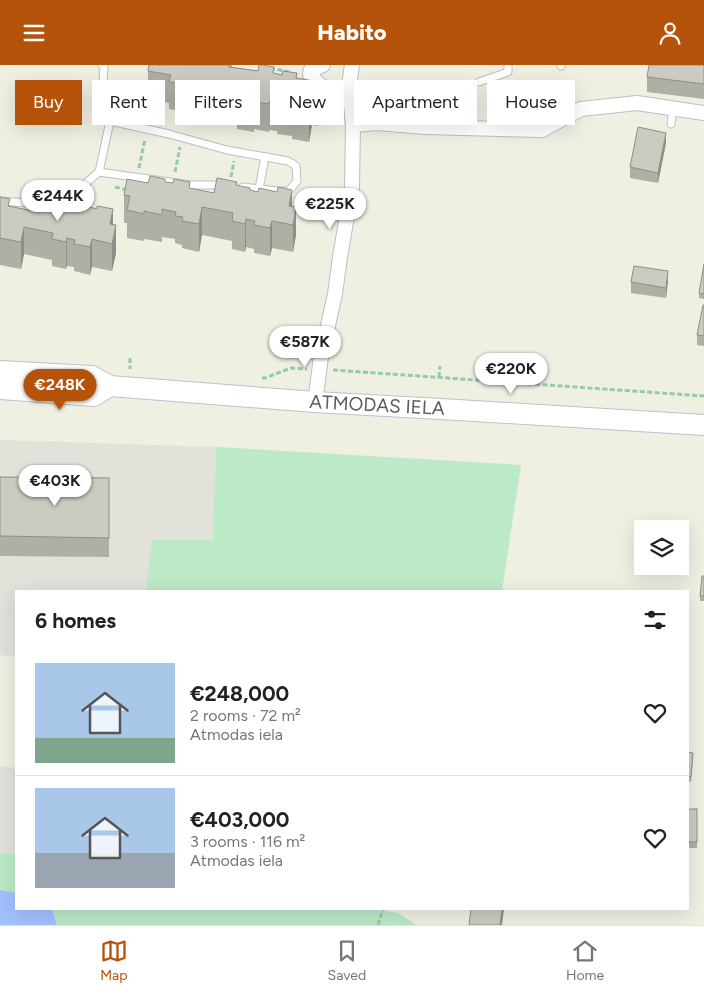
<!DOCTYPE html>
<html lang="en">
<head>
<meta charset="utf-8">
<style>
  body { margin:0; font-family:Figtree,sans-serif; background:#f6f6f6; color:#222; height:100vh; display:flex; flex-direction:column; font-size:19px; white-space:nowrap }
  * { box-sizing:border-box; margin:0 }
  p { font-size:16px; color:#767676 }
  .icon { flex:none; width:28px; height:28px; fill:none; stroke:currentColor; stroke-width:2; stroke-linecap:round; stroke-linejoin:round }
  .map { position:relative; flex:1; overflow:hidden }
  .sheet { position:absolute; left:15px; top:525px; width:674px; height:320px; display:flex; flex-direction:column; background:#fff; border-radius:0px; box-shadow:0 5px 20px #0002 }
  .sheet>* { flex:none }
  .banner { position:absolute; left:15px; top:15px; width:675px; height:45px; display:flex; gap:10px }
  .controls { position:absolute; left:634px; top:455px; display:grid; gap:10px }
  .controls a { display:grid; place-items:center; width:55px; height:55px; border-radius:0px; background:#fff; box-shadow:0 5px 20px #0002; font-size:25px }
  .price { position:absolute; translate:-50% -42px; padding:0 11px; border-radius:18px; background:#fff; color:#222; font-size:16px; line-height:32px; filter:drop-shadow(0 1px 2px #0008) }
  .price::after { content:''; position:absolute; left:50%; top:30px; width:15px; height:11px; margin-left:-8px; background:inherit; clip-path:polygon(0 0,100% 0,50% 100%) }
  .price.selected { background:#b45309; color:#fff }
  ul { padding:0; list-style:none }
  li { display:flex; align-items:center; gap:15px; height:125px; padding:0 20px }
  li+li { border-top:1px solid #e0e0e0 }
  li span { display:grid; place-items:center; flex:none; width:140px; height:100px; border-radius:0px; color:#555 }
  li>.icon { margin-inline-start:auto }
  span .icon { width:60px; height:60px; fill:#fffc; stroke-width:1 }
  li b { font-size:21px }
  h2 { display:flex; justify-content:space-between; align-items:center; height:60px; padding:0 20px; font-size:21px }
  .pill { padding:0 18px; border-radius:0px; background:#fff; box-shadow:0 5px 20px #0002; font-size:18px; line-height:45px }
  .pill.selected { background:#b45309; color:#fff }
  header { display:flex; justify-content:space-between; align-items:center; height:65px; padding:0 20px; background:#b45309; color:#fff; font-size:22px; font-weight:800 }
  .dock { display:flex; justify-content:space-around; align-items:center; height:70px; border-top:1px solid #e0e0e0; background:#fff; font-size:14px; color:#767676 }
  .dock a { display:grid; justify-items:center; gap:2px }
  .dock .selected { color:#b45309 }
  .map>svg:first-child { display:block }
  .industrial { fill:#e2e1da }
  .green { fill:#bce9c6 }
  .water { fill:#a2c1ff }
  .lines { fill:none; stroke-linecap:round; stroke-linejoin:round }
  .service-casing { stroke:#bcbec5; stroke-width:9 }
  .minor-casing { stroke:#bcbec5; stroke-width:16 }
  .secondary-casing { stroke:#bfc0c9; stroke-width:22 }
  .path { stroke:#94cab0; stroke-width:3; stroke-dasharray:5 2.5; stroke-linecap:butt }
  .service { stroke:#fff; stroke-width:7 }
  .minor { stroke:#fff; stroke-width:14 }
  .secondary { stroke:#fff; stroke-width:20 }
  .wall { fill:#afafa6 }
  .shaded-wall { fill:#8f8e87 }
  .building { fill:#cccbc1; stroke:#8f8e87 }
  .labels { text-anchor:middle; dominant-baseline:central; stroke-width:4.5; stroke-linejoin:round; paint-order:stroke }
  .street-label { font-size:19px; fill:#5a5c64; stroke:#fff }
</style>
</head>
<body>
<header><svg class="icon" aria-label="menu" viewBox="0 0 24 24"><path d="M4 6h16M4 12h16M4 18h16"/></svg>Habito<svg class="icon" aria-label="person" viewBox="0 0 24 24"><circle cx="12" cy="8" r="4"/><path d="M4 21q1-7 8-7t8 7"/></svg></header>
<div class="map">
<svg width="704" height="860" viewBox="0 0 704 860">
  <rect width="100%" height="100%" fill="#efefe2"/>
  <g class="industrial">
    <polygon points="0,375 216,382 213,475 152,475 146,526 16,526 16,592 0,590"/>
    <polygon points="0,701 16,703 16,790 0,788"/>
  </g>
  <g class="green">
    <polygon points="216,382 521,400 502,526 146,526 152,475 213,475"/>
    <polygon points="0,788 16,790 16,828 0,825"/>
    <polygon points="52,844 372,844 398,848 417,860 57,860"/>
  </g>
  <polygon class="water" points="0,825 16,828 16,844 52,844 57,860 0,860"/>
  <g class="lines">
    <g class="service-casing">
      <g id="service">
        <polyline points="102,0 104,1 102,35 110,56 169,69 227,85 288,96 296,101 297,116 289,126 277,126 243,122"/>
        <polyline points="561,1 561,0"/>
        <polyline points="479,17 508,7 508,0"/>
        <polyline points="671,59 673,44"/>
        <polyline points="99,107 110,56"/>
        <polyline points="259,124 265,92"/>
        <polyline points="0,136 42,139 77,138 87,117 99,107 191,120 225,120"/>
      </g>
    </g>
    <g class="minor-casing">
      <g id="minor">
        <path d="M323,0L311,5L310,9C322,25 331,27 350,33"/>
        <polyline points="353,60 377,58 425,62 542,65 581,44 637,38 704,48"/>
        <polyline points="315,337 321,292 335,229 340,192 352,122 353,60 349,20 352,0"/>
      </g>
    </g>
    <g class="secondary-casing">
      <g id="secondary">
        <polyline points="0,306 92,311 110,321 315,337 458,345 704,360"/>
        <polyline points="0,324 94,331 110,321"/>
      </g>
    </g>
    <g class="path">
      <polyline points="270,3 289,7"/>
      <polyline points="139,103 145,74"/>
      <polyline points="175,107 180,82"/>
      <polyline points="231,112 234,96"/>
      <polyline points="115,122 128,125"/>
      <polyline points="292,146 304,147 336,142"/>
      <polyline points="130,293 130,304"/>
      <polyline points="333,305 704,331"/>
      <polyline points="439,312 440,301"/>
      <polyline points="262,313 265,313 291,303 307,304"/>
      <polyline points="378,860 383,844"/>
    </g>
    <use href="#service" class="service"/>
    <use href="#minor" class="minor"/>
    <use href="#secondary" class="secondary"/>
  </g>
  <g class="wall">
    <polygon points="232,0 232,2 274,8 297,14 320,17 320,45 317,61 312,60 309,77 292,74 292,71 277,69 277,66 269,65 269,67 254,64 254,67 237,64 237,49 209,44 208,51 193,49 193,45 186,44 186,47 169,44 169,38 148,34 148,6"/>
    <polygon points="704,0 704,34 647,27 647,12"/>
    <polygon points="666,78 658,118 630,113 630,102"/>
    <polygon points="165,117 190,124 214,128 237,120 292,142 296,170 293,187 272,183 270,191 254,188 254,184 246,182 245,187 232,184 232,176 202,170 199,187 182,183 182,180 175,178 175,174 162,172 162,177 144,174 144,176 127,173 127,158 124,158 124,130 148,118"/>
    <polygon points="0,132 10,141 38,147 58,139 72,145 113,160 116,188 112,206 92,202 90,210 74,206 74,202 67,201 66,204 52,201 52,195 24,189 21,204 0,200"/>
    <polygon points="704,199 704,234 699,233 699,228"/>
    <polygon points="668,216 666,233 631,228 631,217"/>
    <polygon points="704,240 704,281 697,280 697,270"/>
    <polygon points="0,412 109,413 109,492 0,491"/>
    <polygon points="704,511 704,536 700,536 700,531"/>
    <polygon points="688,687 693,693 691,717 688,716"/>
    <rect x="688" y="744" width="9" height="39"/>
  </g>
  <g class="shaded-wall">
    <polygon points="209,16 209,44 208,51 208,23"/>
    <polygon points="320,17 320,45 317,61 317,33"/>
    <polygon points="312,32 312,60 309,77 309,49"/>
    <polygon points="666,68 666,78 658,118 658,108"/>
    <polygon points="292,125 292,153 289,141"/>
    <polygon points="202,142 202,170 199,187 199,159"/>
    <polygon points="296,142 296,170 293,187 293,160"/>
    <polygon points="113,144 113,172 110,159"/>
    <polygon points="246,154 246,182 245,187 245,159"/>
    <polygon points="272,156 272,183 270,191 270,163"/>
    <polygon points="116,160 116,188 112,206 112,179"/>
    <polygon points="24,162 24,189 21,204 21,177"/>
    <polygon points="67,173 67,201 66,204 66,177"/>
    <polygon points="92,174 92,202 90,210 90,182"/>
    <polygon points="668,206 668,216 666,233 666,223"/>
    <polygon points="502,844 504,844 502,860 500,860"/>
  </g>
  <g class="building">
    <polygon points="149,0 229,0 229,2 258,6 259,0 263,0 274,2 273,8 282,10 283,6 297,8 296,13 320,17 317,33 312,32 309,49 292,46 292,44 277,41 278,38 269,37 269,39 254,37 254,40 237,37 240,22 209,16 208,23 193,21 194,18 186,16 186,19 169,17 171,10 148,6"/>
    <polygon points="649,0 704,0 704,19 647,12"/>
    <polygon points="638,62 666,68 658,108 630,102"/>
    <polygon points="150,111 165,114 165,117 173,118 174,114 190,117 189,123 214,128 217,113 237,117 236,120 250,123 250,125 258,127 259,123 277,127 278,122 292,125 289,141 296,142 293,160 272,156 270,163 254,160 255,156 246,154 245,159 232,156 233,148 202,142 199,159 182,156 183,152 175,151 176,147 162,144 162,150 144,146 144,149 127,145 130,131 124,130 127,114 148,118"/>
    <polygon points="0,132 10,134 8,141 38,147 41,132 58,136 57,138 72,141 71,145 79,146 80,140 97,144 97,141 113,144 110,159 116,160 112,179 92,174 90,182 74,179 75,175 67,173 66,177 52,174 53,168 24,162 21,177 0,173"/>
    <polygon points="704,199 704,229 699,228"/>
    <polygon points="634,201 668,206 666,223 631,217"/>
    <polygon points="703,240 704,240 704,271 697,270"/>
    <polygon points="0,412 109,413 109,473 0,471"/>
    <polygon points="702,511 704,511 704,531 700,531"/>
    <polygon points="688,687 693,688 691,712 688,711"/>
    <rect x="688" y="744" width="9" height="33"/>
    <polygon points="471,844 502,844 500,860 469,860"/>
  </g>
  <g class="labels">
    <g class="street-label">
      <text transform="translate(377 340) rotate(3)">ATMODAS IELA</text>
    </g>
  </g>
</svg>
<div class="controls">
<a><svg class="icon" aria-label="layers" viewBox="0 0 24 24"><path d="M12 4l9 5-9 5-9-5zM3 14l9 5 9-5"/></svg></a>
</div>
<b class="price" style="left:58px;top:157px">€244K</b>
<b class="price" style="left:330px;top:165px">€225K</b>
<b class="price" style="left:305px;top:303px">€587K</b>
<b class="price" style="left:511px;top:330px">€220K</b>
<b class="price selected" style="left:60px;top:346px">€248K</b>
<b class="price" style="left:55px;top:442px">€403K</b>
<div class="banner">
<a class="pill selected">Buy</a>
<a class="pill">Rent</a>
<a class="pill">Filters</a>
<a class="pill">New</a>
<a class="pill">Apartment</a>
<a class="pill">House</a>
</div>
<section class="sheet">
<h2>6 homes<svg class="icon" aria-label="filters" viewBox="0 0 24 24"><path d="M4 7h16M4 17h16"/><circle cx="9" cy="7" r="2"/><circle cx="15" cy="17" r="2"/></svg></h2>
<ul>
<li><span style="background:linear-gradient(#a9c7e8 75%,#7fa58c 0)"><svg class="icon" aria-label="home" viewBox="0 0 24 24"><path d="M3 11l9-7 9 7M6 9v11h12V9"/></svg></span><div><b>€248,000</b><p>2 rooms · 72 m²</p><p>Atmodas iela</p></div><svg class="icon" aria-label="heart" viewBox="0 0 24 24"><path d="M12 20l-8-8c-3-5 5-10 8-4 3-6 11-1 8 4z"/></svg></li>
<li><span style="background:linear-gradient(#a9c7e8 65%,#9aa5b1 0)"><svg class="icon" aria-label="home" viewBox="0 0 24 24"><path d="M3 11l9-7 9 7M6 9v11h12V9"/></svg></span><div><b>€403,000</b><p>3 rooms · 116 m²</p><p>Atmodas iela</p></div><svg class="icon" aria-label="heart" viewBox="0 0 24 24"><path d="M12 20l-8-8c-3-5 5-10 8-4 3-6 11-1 8 4z"/></svg></li>
</ul>
</section>
</div>
<nav class="dock">
<a class="selected"><svg class="icon" aria-label="map" viewBox="0 0 24 24"><path d="M3 6l6-2 6 2 6-2v14l-6 2-6-2-6 2zM9 4v14M15 6v14"/></svg>Map</a>
<a><svg class="icon" aria-label="saved" viewBox="0 0 24 24"><path d="M7 4h10v16l-5-4-5 4z"/></svg>Saved</a>
<a><svg class="icon" aria-label="home" viewBox="0 0 24 24"><path d="M3 11l9-7 9 7M6 9v11h12V9"/></svg>Home</a>
</nav>
</body>
</html>
